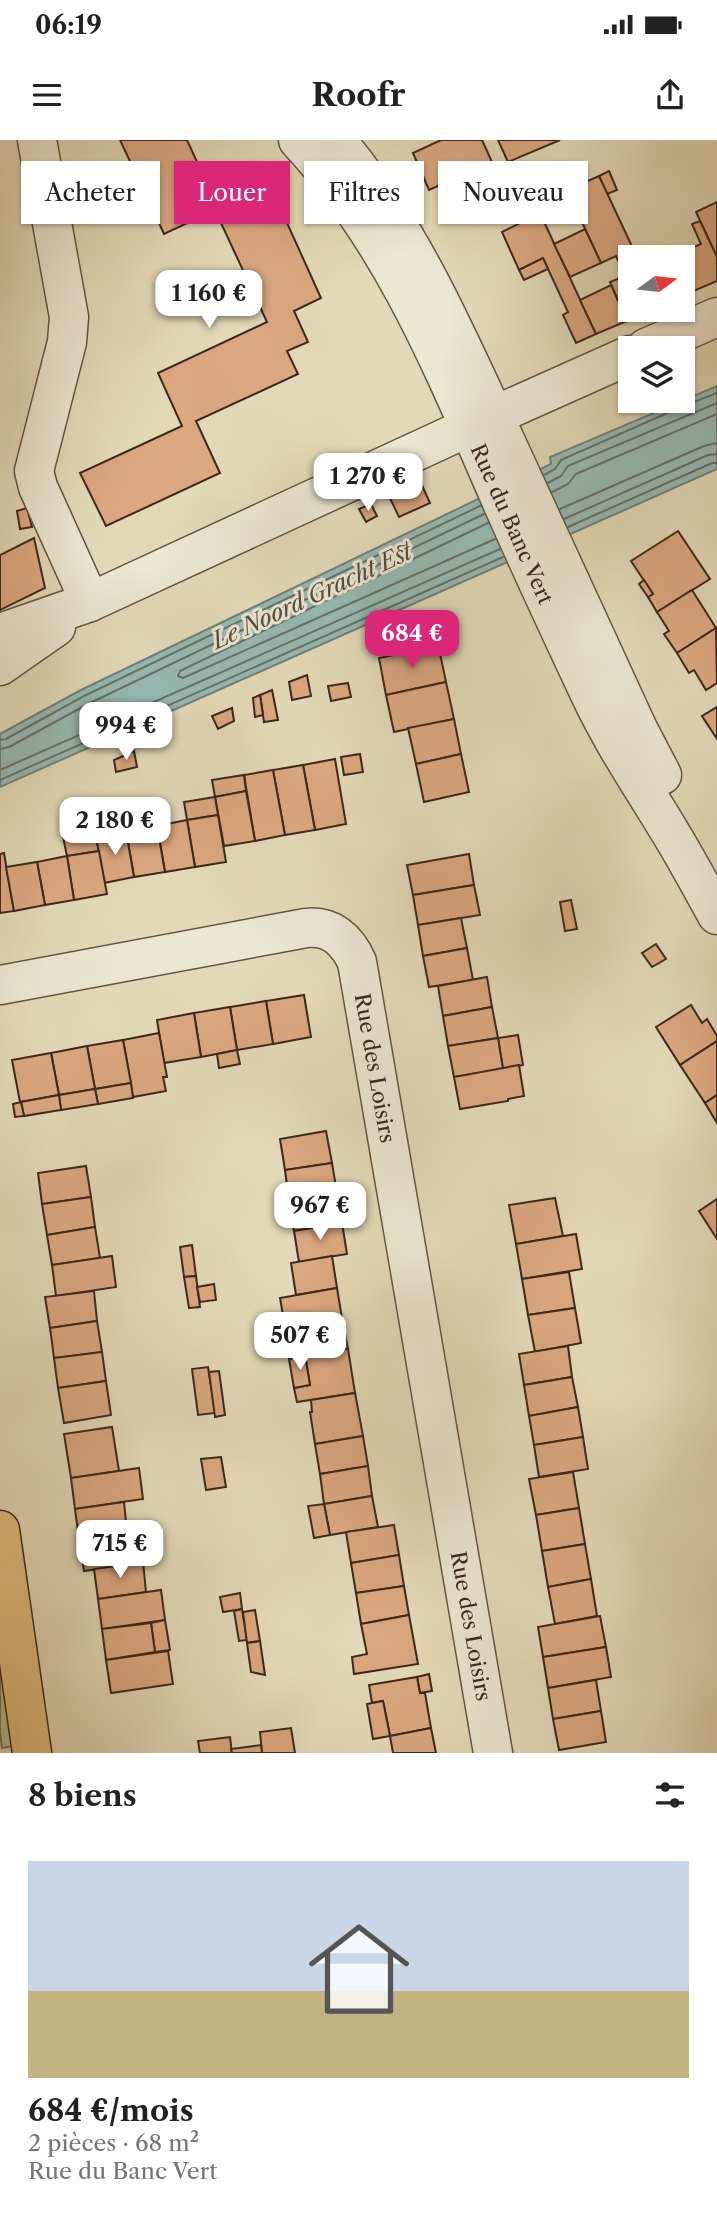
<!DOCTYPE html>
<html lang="fr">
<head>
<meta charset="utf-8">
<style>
  body { margin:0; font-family:"Libre Caslon Text",serif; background:#f6f6f6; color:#222; height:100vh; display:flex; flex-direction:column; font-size:26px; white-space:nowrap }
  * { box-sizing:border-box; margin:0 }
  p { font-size:23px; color:#767676 }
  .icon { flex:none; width:38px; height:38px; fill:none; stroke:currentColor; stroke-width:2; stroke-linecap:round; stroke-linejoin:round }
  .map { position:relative; height:1613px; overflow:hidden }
  .panel { display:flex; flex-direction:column; background:#fff; flex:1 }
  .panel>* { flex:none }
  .banner { position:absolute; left:21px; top:21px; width:676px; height:63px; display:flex; gap:14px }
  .needle { width:46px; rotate:75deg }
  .buttons { position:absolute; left:618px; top:105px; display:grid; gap:14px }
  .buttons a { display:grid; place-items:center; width:77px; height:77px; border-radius:0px; background:#fff; box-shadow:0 2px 5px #0004; font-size:35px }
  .price { position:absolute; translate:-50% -60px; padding:0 16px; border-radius:14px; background:#fff; color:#222; font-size:23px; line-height:46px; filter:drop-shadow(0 2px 4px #0008) }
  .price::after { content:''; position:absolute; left:50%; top:42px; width:21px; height:16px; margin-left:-10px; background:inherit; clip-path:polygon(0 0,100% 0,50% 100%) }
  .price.selected { background:#db2777; color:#fff }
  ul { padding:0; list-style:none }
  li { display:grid; align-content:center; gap:14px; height:371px; padding:0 28px }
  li+li { border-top:2px solid #e0e0e0 }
  li span { display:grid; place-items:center; height:217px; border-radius:0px; color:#555 }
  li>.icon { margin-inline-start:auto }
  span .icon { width:126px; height:126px; fill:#fffc; stroke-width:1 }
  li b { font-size:30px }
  h2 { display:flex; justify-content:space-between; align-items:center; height:84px; padding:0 28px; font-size:30px }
  .pill { padding:0 24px; border-radius:0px; background:#fff; box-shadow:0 2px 5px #0004; font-size:24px; line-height:63px }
  .pill.selected { background:#db2777; color:#fff }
  .status { display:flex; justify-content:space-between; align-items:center; height:49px; padding:0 35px; background:#fff; direction:ltr }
  .status svg { height:19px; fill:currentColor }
  header { display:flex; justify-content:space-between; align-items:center; height:91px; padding:0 28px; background:#fff; font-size:32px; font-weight:700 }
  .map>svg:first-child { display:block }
  .green { fill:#b6be8d; stroke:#797356; stroke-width:2 }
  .water { fill:#95bab3; stroke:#718078; stroke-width:2 }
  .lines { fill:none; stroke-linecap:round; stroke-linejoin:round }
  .shore { stroke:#687169; stroke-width:2 }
  .building { fill:#dba780; stroke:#3c281f; stroke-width:2 }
  .minor-casing { stroke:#665445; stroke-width:41 }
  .major-casing { stroke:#3c281f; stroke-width:41 }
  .minor { stroke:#ede6d1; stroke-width:38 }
  .major { stroke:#e2bc7c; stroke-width:38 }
  .labels { text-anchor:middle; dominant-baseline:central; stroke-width:6; stroke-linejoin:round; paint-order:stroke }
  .street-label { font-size:21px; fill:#3c281f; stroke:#ede6d1 }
  .water-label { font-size:23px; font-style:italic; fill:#524c44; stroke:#ede6d1 }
</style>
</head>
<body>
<div class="status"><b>06:19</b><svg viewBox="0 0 49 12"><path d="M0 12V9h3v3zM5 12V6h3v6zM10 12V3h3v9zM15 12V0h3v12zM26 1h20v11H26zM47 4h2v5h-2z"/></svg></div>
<header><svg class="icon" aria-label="menu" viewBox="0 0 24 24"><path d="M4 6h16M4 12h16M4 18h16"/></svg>Roofr<svg class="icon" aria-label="share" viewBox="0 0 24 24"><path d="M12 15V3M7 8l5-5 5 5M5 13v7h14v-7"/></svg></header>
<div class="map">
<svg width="717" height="1613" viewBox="0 0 717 1613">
  <rect width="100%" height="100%" fill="#e3d9b8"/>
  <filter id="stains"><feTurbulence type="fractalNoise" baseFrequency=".00286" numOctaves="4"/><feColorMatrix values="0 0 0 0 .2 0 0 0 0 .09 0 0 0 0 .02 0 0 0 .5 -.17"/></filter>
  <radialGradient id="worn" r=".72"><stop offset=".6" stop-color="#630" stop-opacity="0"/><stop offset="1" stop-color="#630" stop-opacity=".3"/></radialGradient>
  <polygon class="green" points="0,1481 18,1605 2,1608 0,1592"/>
  <polygon class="water" points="717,246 717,329 0,647 0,594 81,550 551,324 550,317"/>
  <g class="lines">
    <g class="shore">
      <polyline points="544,335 555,329 561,320 681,267 717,253"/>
      <polyline points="548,343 561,336 568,326 717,263"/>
      <polyline points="552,352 568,344 576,334 717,274"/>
      <polyline points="560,369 704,306 717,303"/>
      <polyline points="564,379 708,315 717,314"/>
      <polyline points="488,383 180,531 178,536 183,538 495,399"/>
      <polyline points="568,387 712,323 717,323"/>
      <polyline points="0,600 6,599 84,556 480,366"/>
      <polyline points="0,609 9,607 88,564 484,374"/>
      <polyline points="0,630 500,409"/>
      <polyline points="0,640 503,417"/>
    </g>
  </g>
  <g class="building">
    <polygon points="120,0 187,0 218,68 269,43 321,158 294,171 308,202 287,211 298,234 196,281 220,333 106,386 80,333 182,286 158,233 267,182 215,70 164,94"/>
    <polygon points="441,0 482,0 492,22 429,50 413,13"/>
    <polygon points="498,0 560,0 508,22"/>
    <polygon points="609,31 617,50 607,54 599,36"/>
    <polygon points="599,36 637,117 630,117 630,170 652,170 627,181 610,142 625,136 616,116 601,123 567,50"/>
    <polygon points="717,62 717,117 696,72"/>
    <polygon points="540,73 596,194 576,203 563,175 568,172 543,118 519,130 502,92"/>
    <polygon points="700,81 717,117 717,141 682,156 682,117 670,117 701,104 692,84"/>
    <polygon points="585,89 601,123 570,137 554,104"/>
    <polygon points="543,118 548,129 524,140 519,130"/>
    <polygon points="611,145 627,181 596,194 580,160"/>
    <polygon points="420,341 430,363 399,377 388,354"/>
    <polygon points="371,364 377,376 366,382 359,369"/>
    <polygon points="27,368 32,387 20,389 17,371"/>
    <polygon points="678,391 710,439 657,472 648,457 653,454 631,421"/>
    <polygon points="34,398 45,448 0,470 0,415"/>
    <polygon points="644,440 653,454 648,457 639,444"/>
    <polygon points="692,450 716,488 677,513 664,494 669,491 657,472"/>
    <polygon points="716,488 717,543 706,550 694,530 689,533 677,513"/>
    <polygon points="438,504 446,542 386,555 379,518 394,515 394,513"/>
    <polygon points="307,535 311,556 292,560 289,542"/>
    <polygon points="446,542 454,579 394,592 386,555"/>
    <polygon points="348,543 351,557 331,561 328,546"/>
    <polygon points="272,550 278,580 264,582 260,555"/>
    <polygon points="260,555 263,575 255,577 253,558"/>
    <polygon points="717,567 717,599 702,576"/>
    <polygon points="232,568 234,581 218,589 212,576"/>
    <polygon points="454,579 461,614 416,624 408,588"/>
    <polygon points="134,611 137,627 116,632 114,620"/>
    <polygon points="360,614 363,632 344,635 341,617"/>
    <polygon points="461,614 469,652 424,662 416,624"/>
    <polygon points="335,619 346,684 315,690 303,625"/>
    <polygon points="303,625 315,690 285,695 273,630"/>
    <polygon points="273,630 285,695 255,701 244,635"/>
    <polygon points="244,635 246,651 215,657 212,640"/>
    <polygon points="246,651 255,701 224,706 215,657"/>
    <polygon points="215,657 218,675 187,680 184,662"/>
    <polygon points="218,675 226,722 195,727 187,680"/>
    <polygon points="187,680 195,727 165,732 157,686"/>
    <polygon points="157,686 165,732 134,737 126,691"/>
    <polygon points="95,691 99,711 67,716 63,697"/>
    <polygon points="126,691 134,737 104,743 96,696"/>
    <polygon points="99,711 107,754 74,760 67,716"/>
    <polygon points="4,713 14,771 0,773 0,714"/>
    <polygon points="469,714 474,745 413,755 407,725"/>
    <polygon points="67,716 74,760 45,765 37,722"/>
    <polygon points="37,722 45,765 14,771 6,727"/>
    <polygon points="474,745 480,775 418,785 413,755"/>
    <polygon points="571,760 577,789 565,791 560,762"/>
    <polygon points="461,778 467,808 423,816 418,785"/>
    <polygon points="656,804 666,819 652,827 642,813"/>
    <polygon points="467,808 473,840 429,847 423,816"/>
    <polygon points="487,837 492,867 443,876 438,846"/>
    <polygon points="304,855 311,897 273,904 266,861"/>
    <polygon points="266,861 273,904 237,910 230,867"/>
    <polygon points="691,865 702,883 707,879 717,896 717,901 680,925 656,887"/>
    <polygon points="230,867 237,910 201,917 194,873"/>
    <polygon points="492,867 498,898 448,906 443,876"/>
    <polygon points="194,873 201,917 164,923 157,880"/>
    <polygon points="159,893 167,937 163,937 166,951 133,957 123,900"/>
    <polygon points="518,895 523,925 503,929 498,898"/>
    <polygon points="498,898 503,929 454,937 448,906"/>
    <polygon points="123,900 131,943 95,949 87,906"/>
    <polygon points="717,901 717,955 705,963 680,925"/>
    <polygon points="87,906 95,949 59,955 51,913"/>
    <polygon points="237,910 240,924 219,928 217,914"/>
    <polygon points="51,913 59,955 20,962 12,920"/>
    <polygon points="519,925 524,956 508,959 508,961 460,969 454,937"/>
    <polygon points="131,943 133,958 98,964 95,949"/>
    <polygon points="95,949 98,964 61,970 59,955"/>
    <polygon points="59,955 61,970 24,976 21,962"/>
    <polygon points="717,955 717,983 705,963"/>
    <polygon points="21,962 24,976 15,977 13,964"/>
    <polygon points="326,991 332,1023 285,1030 280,999"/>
    <polygon points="332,1023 337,1053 289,1061 285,1030"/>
    <polygon points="86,1026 91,1057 42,1064 38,1033"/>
    <polygon points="337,1053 342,1083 294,1091 289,1061"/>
    <polygon points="91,1057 95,1087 47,1095 42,1064"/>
    <polygon points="555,1058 563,1096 516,1104 509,1065"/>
    <polygon points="717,1059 717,1099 699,1071"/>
    <polygon points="342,1083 347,1114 299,1122 294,1091"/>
    <polygon points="95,1087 100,1118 52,1125 47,1095"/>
    <polygon points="576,1094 582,1129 522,1139 516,1104"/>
    <polygon points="192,1105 196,1136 184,1137 180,1107"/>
    <polygon points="112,1116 116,1147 56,1156 52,1125"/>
    <polygon points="332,1116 337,1148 296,1155 291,1123"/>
    <polygon points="569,1132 575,1168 528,1175 522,1139"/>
    <polygon points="196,1136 200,1167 189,1168 184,1137"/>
    <polygon points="214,1144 216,1160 200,1162 197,1147"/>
    <polygon points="337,1148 342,1178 285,1187 280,1158"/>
    <polygon points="94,1151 97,1181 50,1188 45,1157"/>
    <polygon points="575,1168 581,1203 535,1212 528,1175"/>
    <polygon points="342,1178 348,1209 305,1215 300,1185"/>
    <polygon points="97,1181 102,1212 54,1218 50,1188"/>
    <polygon points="568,1206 572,1237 524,1245 519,1214"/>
    <polygon points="348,1209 355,1253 297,1262 294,1248 310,1245 305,1215"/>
    <polygon points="102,1212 106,1241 58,1248 54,1218"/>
    <polygon points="305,1215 310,1245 294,1248 289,1219"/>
    <polygon points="208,1227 215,1273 198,1275 192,1229"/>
    <polygon points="219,1231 225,1275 215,1277 209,1232"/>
    <polygon points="572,1237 578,1267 529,1276 524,1245"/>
    <polygon points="106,1241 111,1275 64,1283 58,1248"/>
    <polygon points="355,1253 363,1296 315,1304 310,1272 312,1272 311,1260"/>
    <polygon points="578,1267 583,1297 534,1305 529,1276"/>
    <polygon points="112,1287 119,1331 71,1338 64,1294"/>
    <polygon points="363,1296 368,1326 320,1334 315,1304"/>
    <polygon points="583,1297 588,1329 539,1337 534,1305"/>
    <polygon points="221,1317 226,1347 206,1350 201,1319"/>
    <polygon points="368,1326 372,1356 324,1364 320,1334"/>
    <polygon points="139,1328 143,1359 75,1369 71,1338"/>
    <polygon points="573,1332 579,1368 536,1375 529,1339"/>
    <polygon points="372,1356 378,1387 330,1395 324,1364"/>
    <polygon points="124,1362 127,1392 79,1399 75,1369"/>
    <polygon points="324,1364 330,1395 314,1398 308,1366"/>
    <polygon points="579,1368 585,1404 542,1411 536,1375"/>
    <polygon points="394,1385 399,1415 351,1423 346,1392"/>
    <polygon points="127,1392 131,1424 84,1431 79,1399"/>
    <polygon points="585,1404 591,1439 548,1447 542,1411"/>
    <polygon points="399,1415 404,1446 356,1453 351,1423"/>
    <polygon points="143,1422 146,1452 98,1459 94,1429"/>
    <polygon points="591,1439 597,1476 555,1484 548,1447"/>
    <polygon points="404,1446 409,1475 361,1484 356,1453"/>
    <polygon points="161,1450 165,1480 102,1489 98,1459"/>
    <polygon points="240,1453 242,1469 223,1472 220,1457"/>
    <polygon points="242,1469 247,1500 239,1501 234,1471"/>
    <polygon points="255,1470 260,1501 247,1503 243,1472"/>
    <polygon points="409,1475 418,1524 354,1534 352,1517 367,1514 361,1484"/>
    <polygon points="600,1476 606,1507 543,1517 538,1487"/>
    <polygon points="165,1480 170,1510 155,1512 151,1483"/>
    <polygon points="151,1483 155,1512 106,1520 102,1489"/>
    <polygon points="260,1501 265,1535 251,1532 247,1503"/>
    <polygon points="606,1507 611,1537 548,1548 543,1517"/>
    <polygon points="168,1511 173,1544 111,1553 106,1520"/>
    <polygon points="429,1534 432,1551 420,1553 417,1537"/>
    <polygon points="417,1537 420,1553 425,1553 431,1588 390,1596 383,1561 372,1563 369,1545"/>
    <polygon points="596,1540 601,1571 553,1579 548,1548"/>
    <polygon points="383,1561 390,1596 373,1599 367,1564"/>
    <polygon points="601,1571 606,1602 559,1610 553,1579"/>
    <polygon points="291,1588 295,1613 262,1613 260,1592"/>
    <polygon points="431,1588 436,1613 393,1613 390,1596"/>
    <polygon points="230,1597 232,1613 200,1613 198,1601"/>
    <polygon points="261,1605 262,1613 232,1613 231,1609"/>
  </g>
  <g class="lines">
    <g class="minor-casing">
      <g id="minor">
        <polyline points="37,0 69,177 67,202 34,331 38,347 90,462"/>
        <path d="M298,0C394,103 444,230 500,358C528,422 558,486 588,550C612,602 641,644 670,692C687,720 702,748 717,775"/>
        <path d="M336,0C406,82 449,178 494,276C541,380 590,484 638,589L662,635"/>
        <polyline points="646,208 717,177"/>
        <polyline points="0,493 90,462 469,287 630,215"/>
        <polyline points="0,526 56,487"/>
        <path d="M0,845L306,788C331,785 347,800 357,822L493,1613"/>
      </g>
    </g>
    <g class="major-casing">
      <polyline id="major" points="0,1390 32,1613"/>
    </g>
    <use href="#minor" class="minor"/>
    <use href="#major" class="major"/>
  </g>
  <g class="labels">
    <g class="street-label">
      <text transform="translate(512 384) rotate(66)">Rue du Banc Vert</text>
      <text transform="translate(375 928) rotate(80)">Rue des Loisirs</text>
      <text transform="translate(471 1486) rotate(80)">Rue des Loisirs</text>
    </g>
    <g class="water-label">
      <text transform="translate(312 456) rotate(-25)">Le Noord Gracht Est</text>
    </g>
  </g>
  <rect width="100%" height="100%" filter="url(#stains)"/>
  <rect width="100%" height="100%" fill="url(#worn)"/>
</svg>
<div class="buttons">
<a><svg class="needle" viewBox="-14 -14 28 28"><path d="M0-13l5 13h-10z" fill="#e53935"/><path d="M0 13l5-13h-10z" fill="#767676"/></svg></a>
<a><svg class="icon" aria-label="layers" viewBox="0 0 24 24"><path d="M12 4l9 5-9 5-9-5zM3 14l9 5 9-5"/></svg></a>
</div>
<b class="price" style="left:209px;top:190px">1 160 €</b>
<b class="price" style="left:368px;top:373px">1 270 €</b>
<b class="price selected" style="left:412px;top:530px">684 €</b>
<b class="price" style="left:126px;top:622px">994 €</b>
<b class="price" style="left:115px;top:717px">2 180 €</b>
<b class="price" style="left:320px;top:1102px">967 €</b>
<b class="price" style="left:300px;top:1232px">507 €</b>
<b class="price" style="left:120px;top:1440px">715 €</b>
<div class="banner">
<a class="pill">Acheter</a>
<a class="pill selected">Louer</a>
<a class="pill">Filtres</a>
<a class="pill">Nouveau</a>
</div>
</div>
<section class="panel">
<h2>8 biens<svg class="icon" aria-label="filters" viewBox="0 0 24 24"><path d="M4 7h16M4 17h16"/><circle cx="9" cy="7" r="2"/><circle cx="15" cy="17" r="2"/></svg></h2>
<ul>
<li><span style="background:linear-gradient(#c9d6e8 60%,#c2b280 0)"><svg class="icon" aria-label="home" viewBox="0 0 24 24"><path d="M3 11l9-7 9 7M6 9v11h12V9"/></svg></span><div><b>684 €/mois</b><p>2 pièces · 68 m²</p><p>Rue du Banc Vert</p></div></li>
</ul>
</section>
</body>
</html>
